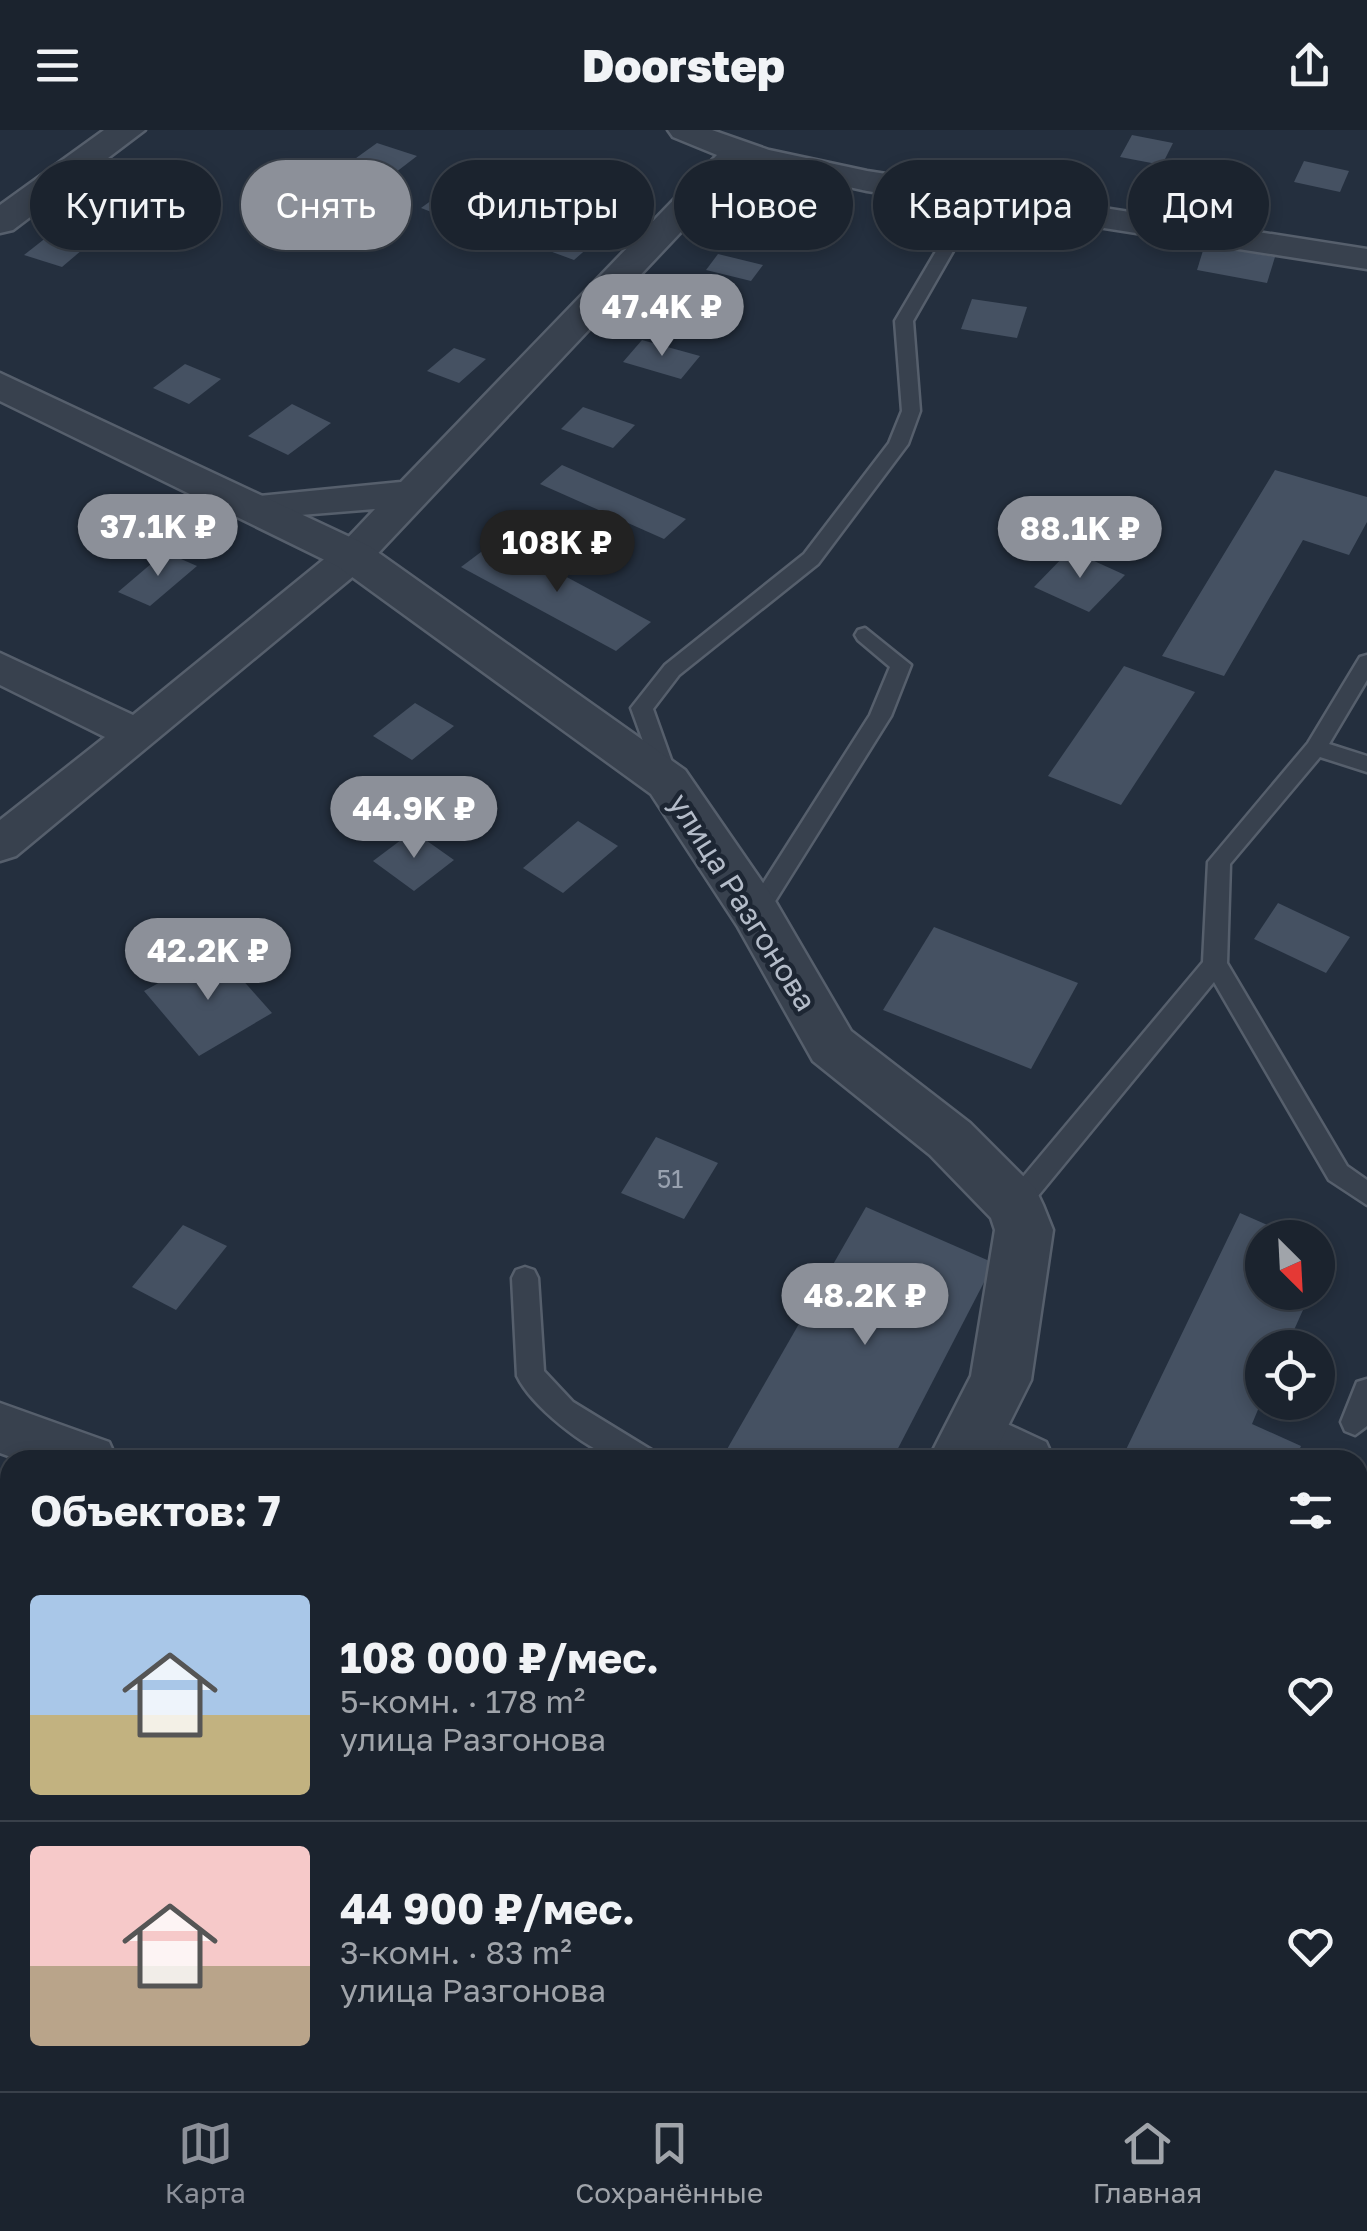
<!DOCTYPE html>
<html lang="ru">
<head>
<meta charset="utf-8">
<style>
  body { margin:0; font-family:"Golos Text",sans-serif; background:#242b36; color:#f1f3f6; height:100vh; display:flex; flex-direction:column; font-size:38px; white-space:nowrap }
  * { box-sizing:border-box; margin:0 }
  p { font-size:32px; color:#a0a4aa }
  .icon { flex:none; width:55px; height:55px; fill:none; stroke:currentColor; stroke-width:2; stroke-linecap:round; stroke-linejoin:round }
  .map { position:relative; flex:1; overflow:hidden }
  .panel { position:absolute; left:0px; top:1320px; width:1368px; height:642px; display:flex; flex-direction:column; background:#1b232e; border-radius:30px 30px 0 0; box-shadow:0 5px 15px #0003,0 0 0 2px #39404a }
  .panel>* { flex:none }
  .guide { position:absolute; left:30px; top:30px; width:1308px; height:90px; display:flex; gap:20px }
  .needle { width:65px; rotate:156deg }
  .tools { position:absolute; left:1245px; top:1090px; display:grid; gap:20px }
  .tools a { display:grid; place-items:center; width:90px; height:90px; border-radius:50%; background:#1b232e; box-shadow:0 5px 15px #0003,0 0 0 2px #39404a; font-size:50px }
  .price { position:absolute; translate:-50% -85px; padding:0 22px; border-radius:35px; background:#8c9099; color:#fff; font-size:32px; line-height:65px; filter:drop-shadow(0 2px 5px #0008) }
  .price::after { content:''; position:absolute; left:50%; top:60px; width:30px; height:22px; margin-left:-15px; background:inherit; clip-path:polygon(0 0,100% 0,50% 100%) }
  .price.current { background:#222; color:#fff }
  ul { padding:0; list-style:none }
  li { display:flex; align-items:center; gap:30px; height:250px; padding:0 30px }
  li+li { border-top:2px solid #39404a }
  li span { display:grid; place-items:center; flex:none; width:280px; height:200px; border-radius:10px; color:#555 }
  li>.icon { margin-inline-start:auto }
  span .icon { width:120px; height:120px; fill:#fffc; stroke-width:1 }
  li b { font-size:42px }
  h2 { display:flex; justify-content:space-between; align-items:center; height:120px; padding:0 30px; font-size:42px }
  .pill { padding:0 35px; border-radius:45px; background:#1b232e; box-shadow:0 5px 15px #0003,0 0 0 2px #39404a; font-size:35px; line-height:90px }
  .pill.current { background:#8c9099; color:#fff }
  header { display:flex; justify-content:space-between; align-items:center; height:130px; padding:0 30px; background:#1b232e; font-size:45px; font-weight:800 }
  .tabs { display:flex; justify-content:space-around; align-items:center; height:140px; border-top:2px solid #39404a; background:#1b232e; font-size:28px; color:#a0a4aa }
  .tabs a { display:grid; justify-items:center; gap:5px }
  .tabs .current { color:#8c9099 }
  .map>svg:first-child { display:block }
  .building { fill:#455162 }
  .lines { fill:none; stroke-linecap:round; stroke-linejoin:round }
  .service-casing { stroke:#565f6c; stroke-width:5 }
  .minor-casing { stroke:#565f6c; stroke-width:5 }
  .tertiary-casing { stroke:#565f6c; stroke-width:5 }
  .service { fill:#38414e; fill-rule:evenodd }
  .minor { fill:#38414e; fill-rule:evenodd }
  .tertiary { fill:#38414e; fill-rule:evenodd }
  .labels { text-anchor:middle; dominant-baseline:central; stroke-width:9; stroke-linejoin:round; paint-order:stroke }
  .number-label { font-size:25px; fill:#98a1af }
  .street-label { font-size:30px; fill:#b4bcc9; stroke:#1d2633 }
</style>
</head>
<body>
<header><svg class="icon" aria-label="menu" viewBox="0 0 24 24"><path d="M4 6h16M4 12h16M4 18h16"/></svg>Doorstep<svg class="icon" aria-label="share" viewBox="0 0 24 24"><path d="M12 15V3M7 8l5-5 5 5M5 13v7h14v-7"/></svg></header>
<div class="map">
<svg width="1367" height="1961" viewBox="0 0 1367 1961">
  <rect width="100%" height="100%" fill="#242f3e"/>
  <g class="building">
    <polygon points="1132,5 1173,13 1162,35 1120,27"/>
    <polygon points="377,13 417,26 378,56 338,41"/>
    <polygon points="1304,31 1349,41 1340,62 1294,52"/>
    <polygon points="443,62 482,77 460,93 421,78"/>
    <polygon points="615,72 644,82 615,107 585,96"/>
    <polygon points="540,99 590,116 574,130 525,112"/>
    <polygon points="52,103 89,114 62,137 24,125"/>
    <polygon points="1205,114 1275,127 1267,153 1197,140"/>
    <polygon points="718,124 763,135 751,151 706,140"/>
    <polygon points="972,169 1027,177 1017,208 961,199"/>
    <polygon points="642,210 700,226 681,249 623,232"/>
    <polygon points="454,218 486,229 459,253 427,241"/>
    <polygon points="185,234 221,249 189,274 153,258"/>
    <polygon points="292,274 331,293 288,325 248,306"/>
    <polygon points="583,277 635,295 613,318 561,299"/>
    <polygon points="562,335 686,389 664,409 540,354"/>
    <polygon points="1275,340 1367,367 1367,392 1349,425 1303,410 1224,546 1162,526"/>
    <polygon points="497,410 651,492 616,521 461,437"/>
    <polygon points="1070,420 1125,445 1089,482 1034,457"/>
    <polygon points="165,422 197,436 150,476 118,462"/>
    <polygon points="1124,536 1195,562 1121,675 1048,646"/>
    <polygon points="415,573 454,596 412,630 373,606"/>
    <polygon points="578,691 618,716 563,763 523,738"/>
    <polygon points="413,701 454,730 414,761 373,731"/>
    <polygon points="1278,773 1350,807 1326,843 1254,809"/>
    <polygon points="934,797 1078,853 1031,939 883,880"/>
    <polygon points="217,821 272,883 199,926 144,861"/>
    <polygon points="656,1007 718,1033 684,1089 621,1063"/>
    <polygon points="866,1077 994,1133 892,1330 745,1330 726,1321"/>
    <polygon points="1240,1083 1297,1108 1262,1108 1262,1162 1311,1162 1286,1218 1262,1218 1262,1270 1252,1294 1301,1316 1295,1330 1121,1330"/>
    <polygon points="183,1095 227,1116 176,1180 132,1157"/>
  </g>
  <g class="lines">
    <g class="service-casing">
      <g id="service">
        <polygon points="976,62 984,67 913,191 920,281 908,314 818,434 679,545 653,579 679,652 676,658 660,658 631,578 665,535 804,424 889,313 902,281 895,191 968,67"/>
        <polygon points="865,498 911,535 891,586 764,789 748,789 744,783 748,777 870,585 890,537 858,510 855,505 858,500"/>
        <polygon points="1367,525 1367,550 1329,614 1367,626 1367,642 1320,627 1230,734 1227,833 1347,1036 1367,1050 1367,1075 1329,1050 1214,852 1024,1083 1015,1086 1006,1083 1002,1075 1006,1067 1203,832 1208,732 1308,613 1360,527"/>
        <path d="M525,1137L534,1140L538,1148L544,1241L573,1272L653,1321L657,1330C645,1330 628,1333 616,1329C584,1317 532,1277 517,1246L512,1148L516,1140Z"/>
        <polygon points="1367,1249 1367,1296 1355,1305 1345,1301 1341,1292 1357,1252"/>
      </g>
    </g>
    <g class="minor-casing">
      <g id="minor">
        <polygon points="668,0 712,0 769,20 867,41 1367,119 1367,139 867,61 745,34 367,435 16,726 0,731 0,690 105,607 0,555 0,523 133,585 339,417 375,379 252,389 238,386 232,377 238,368 401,352 717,25 673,7"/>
        <polygon points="0,1273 109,1312 117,1330 19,1330 0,1323"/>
        <polygon points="975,1279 1046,1312 1054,1330 971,1330 955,1322 947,1304 955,1286"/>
        <polygon points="10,1404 10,1468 0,1472 0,1408"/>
        <polygon points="1358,1456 1367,1459 1367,1516 1358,1513"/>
        <polygon points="413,1952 481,1952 483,1961 415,1961"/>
      </g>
    </g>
    <g class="tertiary-casing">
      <g id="tertiary">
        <polygon points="104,0 145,0 13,100 0,103 0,75"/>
        <polygon points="0,243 369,416 685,640 774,769 851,901 970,993 1035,1058 1043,1075 1053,1100 1031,1250 991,1330 928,1330 971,1246 995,1100 991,1088 930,1025 813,931 738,797 651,664 337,436 0,271"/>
        <polygon points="554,1952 630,1952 626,1961 551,1961"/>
      </g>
    </g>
    <use href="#service" class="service"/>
    <use href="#minor" class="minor"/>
    <use href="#tertiary" class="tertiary"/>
  </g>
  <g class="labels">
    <g class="number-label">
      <text x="670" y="1048">51</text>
    </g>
    <g class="street-label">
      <text transform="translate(743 772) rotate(58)">улица Разгонова</text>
    </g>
  </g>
</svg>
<div class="tools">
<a><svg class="needle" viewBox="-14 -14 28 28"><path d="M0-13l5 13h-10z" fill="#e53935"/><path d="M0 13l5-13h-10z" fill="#a0a4aa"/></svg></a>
<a><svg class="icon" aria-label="locate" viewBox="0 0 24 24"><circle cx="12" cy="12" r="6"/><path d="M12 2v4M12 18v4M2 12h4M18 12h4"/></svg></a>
</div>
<b class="price" style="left:662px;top:229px">47.4K ₽</b>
<b class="price" style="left:158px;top:449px">37.1K ₽</b>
<b class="price" style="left:1080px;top:451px">88.1K ₽</b>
<b class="price current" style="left:557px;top:465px">108K ₽</b>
<b class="price" style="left:414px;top:731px">44.9K ₽</b>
<b class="price" style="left:208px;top:873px">42.2K ₽</b>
<b class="price" style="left:865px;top:1218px">48.2K ₽</b>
<div class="guide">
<a class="pill">Купить</a>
<a class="pill current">Снять</a>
<a class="pill">Фильтры</a>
<a class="pill">Новое</a>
<a class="pill">Квартира</a>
<a class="pill">Дом</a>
</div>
<section class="panel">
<h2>Объектов: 7<svg class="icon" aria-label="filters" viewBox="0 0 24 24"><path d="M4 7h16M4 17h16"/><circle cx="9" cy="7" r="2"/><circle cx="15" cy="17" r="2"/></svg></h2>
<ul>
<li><span style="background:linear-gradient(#a9c7e8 60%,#c2b280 0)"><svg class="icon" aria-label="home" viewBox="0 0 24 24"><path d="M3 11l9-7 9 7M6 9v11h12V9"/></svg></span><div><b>108 000 ₽/мес.</b><p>5-комн. · 178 m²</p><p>улица Разгонова</p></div><svg class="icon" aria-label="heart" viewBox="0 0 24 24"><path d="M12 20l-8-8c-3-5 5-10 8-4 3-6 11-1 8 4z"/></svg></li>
<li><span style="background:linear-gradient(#f6c9c9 60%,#b9a48a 0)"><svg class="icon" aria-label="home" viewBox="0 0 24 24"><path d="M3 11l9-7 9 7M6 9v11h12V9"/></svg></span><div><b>44 900 ₽/мес.</b><p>3-комн. · 83 m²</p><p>улица Разгонова</p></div><svg class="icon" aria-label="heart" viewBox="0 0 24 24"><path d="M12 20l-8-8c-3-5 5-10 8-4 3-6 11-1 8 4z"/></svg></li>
</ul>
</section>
</div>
<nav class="tabs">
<a class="current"><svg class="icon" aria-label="map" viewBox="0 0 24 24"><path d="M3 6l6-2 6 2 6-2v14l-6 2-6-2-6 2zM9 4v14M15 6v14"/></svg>Карта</a>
<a><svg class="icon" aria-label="saved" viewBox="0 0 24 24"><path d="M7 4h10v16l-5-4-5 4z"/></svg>Сохранённые</a>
<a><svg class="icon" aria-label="home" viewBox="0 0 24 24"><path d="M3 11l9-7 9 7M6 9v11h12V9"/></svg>Главная</a>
</nav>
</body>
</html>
